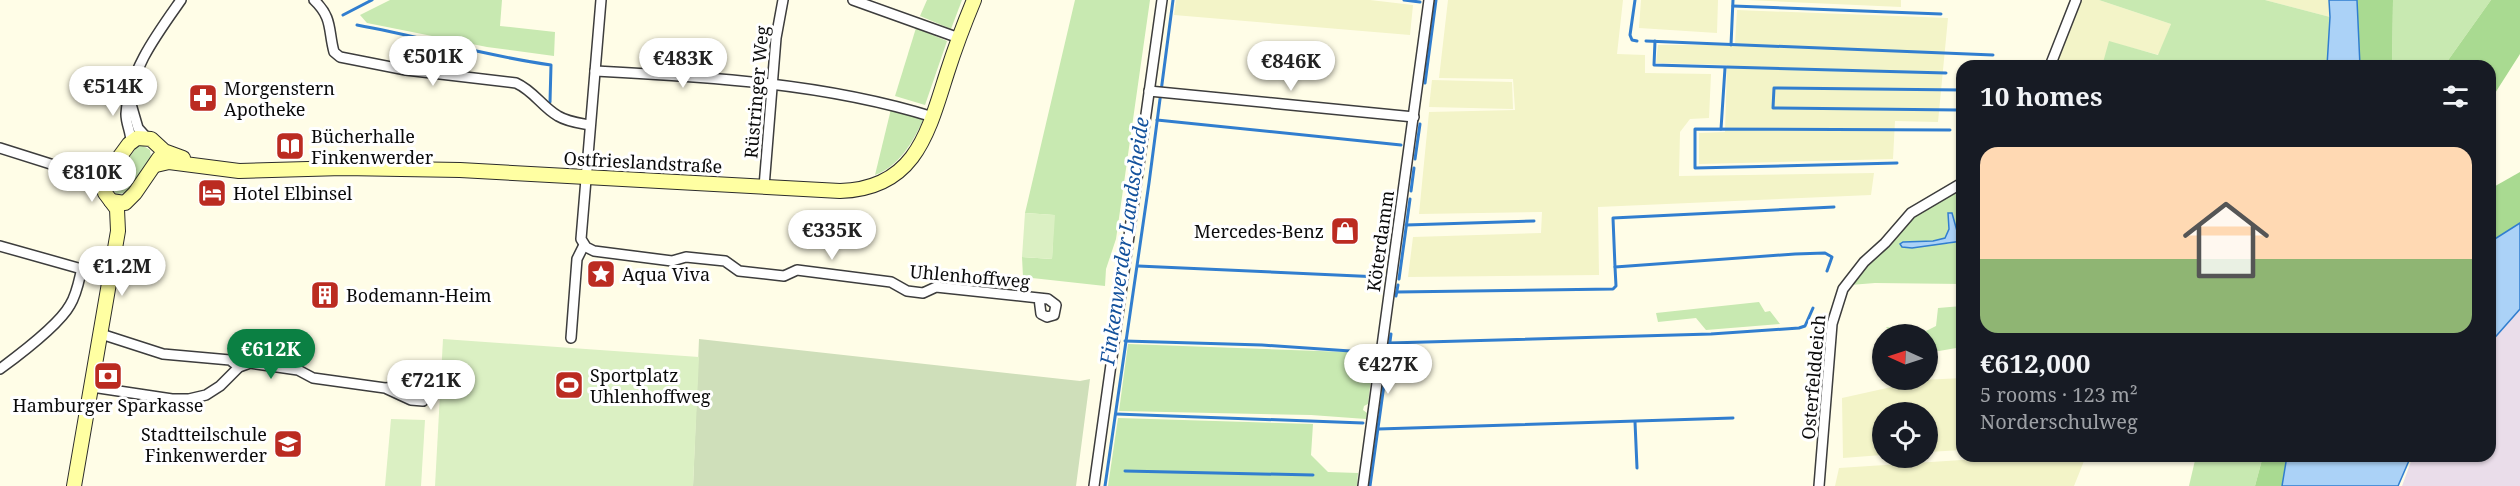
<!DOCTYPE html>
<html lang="en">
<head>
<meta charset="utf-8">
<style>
  body { margin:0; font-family:"Noto Serif",serif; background:#242831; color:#f1f3f6; height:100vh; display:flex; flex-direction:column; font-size:22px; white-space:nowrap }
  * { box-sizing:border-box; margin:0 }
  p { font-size:20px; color:#9ea1a6 }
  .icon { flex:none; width:33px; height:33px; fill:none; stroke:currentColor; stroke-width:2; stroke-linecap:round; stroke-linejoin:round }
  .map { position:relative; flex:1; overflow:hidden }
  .sheet { position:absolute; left:1956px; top:60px; width:540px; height:402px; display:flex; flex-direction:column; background:#171b24; border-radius:18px; box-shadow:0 2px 4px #0004 }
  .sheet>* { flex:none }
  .needle { width:39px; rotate:273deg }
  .buttons { position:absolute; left:1872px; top:324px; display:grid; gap:12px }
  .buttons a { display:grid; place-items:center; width:66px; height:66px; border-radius:50%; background:#171b24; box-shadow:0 2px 4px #0004; font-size:30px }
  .price { position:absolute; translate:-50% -51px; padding:0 14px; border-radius:21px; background:#fff; color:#222; font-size:20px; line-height:39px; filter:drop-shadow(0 2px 3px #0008) }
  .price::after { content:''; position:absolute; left:50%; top:36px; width:18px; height:14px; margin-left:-9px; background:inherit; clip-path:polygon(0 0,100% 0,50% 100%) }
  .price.on { background:#0b8043; color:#fff }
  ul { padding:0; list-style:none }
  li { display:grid; align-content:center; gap:12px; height:318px; padding:0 24px }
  li span { display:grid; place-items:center; height:186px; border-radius:18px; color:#555 }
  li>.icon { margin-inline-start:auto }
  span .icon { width:108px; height:108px; fill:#fffc; stroke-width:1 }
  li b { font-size:26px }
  h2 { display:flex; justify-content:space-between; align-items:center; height:72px; padding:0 24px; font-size:26px }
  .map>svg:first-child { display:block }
  .industrial { fill:#eaddea }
  .farmland { fill:#f3f4c8 }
  .green { fill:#c8e9b1 }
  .forest { fill:#a9da91 }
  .cemetery { fill:#cfdfba }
  .pitch { fill:#dbf0c3 }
  .water { fill:#abd2f7; stroke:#317ecf; stroke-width:1.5 }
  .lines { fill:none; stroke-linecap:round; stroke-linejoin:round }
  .stream { stroke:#317ecf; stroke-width:3 }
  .street-casing { stroke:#3d3d3d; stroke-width:12 }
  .secondary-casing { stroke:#2c2c2c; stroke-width:16 }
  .street { stroke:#fff; stroke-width:9 }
  .secondary { stroke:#ffffa2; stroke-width:14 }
  .labels { text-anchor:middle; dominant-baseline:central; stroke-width:6; stroke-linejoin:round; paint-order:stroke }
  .poi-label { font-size:18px; fill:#0a0a0a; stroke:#fff; text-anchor:start }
  .street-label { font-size:18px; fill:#0a0a0a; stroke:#fff }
  .water-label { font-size:20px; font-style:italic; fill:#13519c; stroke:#fff }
</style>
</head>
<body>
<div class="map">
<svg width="2520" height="486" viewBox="0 0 2520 486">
  <rect width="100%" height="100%" fill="#fffde7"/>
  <polygon class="industrial" points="2520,309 2520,486 2402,486 2413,456 2490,456 2490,343"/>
  <g class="farmland">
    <polygon points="1176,0 1370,0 1413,5 1410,35 1174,15"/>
    <polygon points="1448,0 1623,0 1617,54 1645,55 1645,73 1711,74 1709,118 1690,119 1680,132 1679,176 1874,173 1871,195 1598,207 1599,275 1408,277 1413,237 1541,233 1542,212 1419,214 1429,112 1515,110 1513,79 1439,78"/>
    <polygon points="1641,0 1718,0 1717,33 1639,28"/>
    <polygon points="1747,0 1901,0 1901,7"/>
    <polygon points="2081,0 2099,0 2171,24 2159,55 2110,42 2102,66 2053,66"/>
    <polygon points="2265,0 2329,0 2330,17"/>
    <polygon points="1737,10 1948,18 1938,122 1895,121 1893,159 1699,164 1699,133 1725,132 1727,65 1656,63 1658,45 1735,45"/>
    <polygon points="1432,80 1512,82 1513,109 1429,107"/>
    <polygon points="1962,378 1962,450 1928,452 1928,412 1882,412 1882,455 1843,458 1842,398 1923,380"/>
    <polygon points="2023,456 2086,456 2074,486 1835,486 1839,468"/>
  </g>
  <g class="green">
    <polygon points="390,0 502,0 500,26 555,32 554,56 487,47 367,23 360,15"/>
    <polygon points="927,0 962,0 951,29 920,16"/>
    <polygon points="1075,0 1150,0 1116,239 1106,269 1105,286 1023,277 1022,257 1052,259 1054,215 1025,213"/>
    <polygon points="2099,0 2265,0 2330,17 2327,66 2102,66 2109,41 2158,55 2171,24"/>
    <polygon points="2393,0 2491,0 2444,66 2392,66"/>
    <polygon points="916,28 947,41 925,105 895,96"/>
    <path d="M891,109L923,120C913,142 899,166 875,175Z"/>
    <polygon points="142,145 150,150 151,158 126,193 117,194 112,190 112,182 136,148"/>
    <polygon points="1962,189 1962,232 1957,231 1951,213 1948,214 1949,229 1945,238 1934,241 1903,242 1948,244 1962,241 1962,284 1875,283 1850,285 1868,265 1891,245 1911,218"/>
    <polygon points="1759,302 1765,312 1770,311 1780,324 1706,330 1696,318 1658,322 1656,313"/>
    <polygon points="1962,306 1962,347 1939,351 1928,349 1928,334 1892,334 1886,327 1926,331 1936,326 1938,308"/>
    <polygon points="1128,344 1374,353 1368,404 1364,406 1363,410 1367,413 1366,419 1311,415 1119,411"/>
    <polygon points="1118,418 1313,424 1311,455 1328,472 1358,473 1357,486 1108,486"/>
    <polygon points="2196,456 2263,456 2255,486 2189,486"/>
  </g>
  <g class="forest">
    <polygon points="2357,0 2393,0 2392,66 2360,66"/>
    <polygon points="2491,0 2520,0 2520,54 2490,101 2490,66 2444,66"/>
    <polygon points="2520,172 2520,223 2490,242 2490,189"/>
    <polygon points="2263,456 2287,456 2285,478 2282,486 2255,486"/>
  </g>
  <polygon class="cemetery" points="699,339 1080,381 1090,379 1076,486 693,486"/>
  <g class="pitch">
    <polygon points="1025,213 1055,215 1052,259 1022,257"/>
    <polygon points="443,339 699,357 693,486 435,486"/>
    <polygon points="391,419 425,420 421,486 385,486"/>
  </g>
  <g class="water">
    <polygon points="2329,0 2357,0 2360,66 2327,66 2330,17"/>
    <polygon points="1948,213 1952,213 1957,231 1962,232 1962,241 1912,248 1902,247 1900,244 1903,242 1933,241 1945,238 1949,229"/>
    <polygon points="2520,223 2520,309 2490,343 2490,242"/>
    <polygon points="2287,456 2411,456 2398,486 2282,486"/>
  </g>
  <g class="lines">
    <g class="stream">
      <polyline points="1404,0 1420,2"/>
      <polyline points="1635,0 1630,35 1632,40 1637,41"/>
      <polyline points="1733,6 1941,14"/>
      <polyline points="343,15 372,0"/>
      <path d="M357,25C423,37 485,56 551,65L550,102"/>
      <polyline points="1646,41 1993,55"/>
      <polyline points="1655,41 1654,65 1946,73"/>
      <polyline points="1731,45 1733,0"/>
      <polyline points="1425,83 1436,0"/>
      <polyline points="1958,110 1773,108 1774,88 1962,90"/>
      <polyline points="1157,120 1401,145"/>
      <polyline points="1721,129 1725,68"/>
      <polyline points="1415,159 1420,124"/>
      <polyline points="1897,163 1695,168 1695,129 1950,130"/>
      <polyline points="1411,191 1414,168"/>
      <polyline points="1406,225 1534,221"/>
      <polyline points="1138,266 1380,277"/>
      <polyline points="1615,267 1613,218 1834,207"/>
      <polyline points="1399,279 1410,199"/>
      <polyline points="1397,292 1613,289 1616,286 1615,267 1795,254 1825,253 1832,257 1827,271"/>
      <polyline points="1396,296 1398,285"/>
      <polyline points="1125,341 1262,345 1365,352"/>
      <polyline points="1389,343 1711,334 1799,328 1805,326 1813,308"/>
      <polyline points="1116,414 1363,423"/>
      <polyline points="1635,422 1637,468"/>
      <polyline points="1378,429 1733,418"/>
      <polyline points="1125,471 1313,475"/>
      <polyline points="1105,486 1149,183 1173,0"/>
      <polyline points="1370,486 1391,334"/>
    </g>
    <g class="street-casing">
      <g id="street">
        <path d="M314,0C333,18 328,30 334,52L340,57L406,70L516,83C534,91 542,107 558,116C568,122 579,123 590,125"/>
        <polyline points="601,0 581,239 586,247 594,251 672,261 686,257 725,261 739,271 784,276 797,270 891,282 907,291 923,293 936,287 1048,299 1056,305 1054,315 1047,317 1041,314 1039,298"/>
        <polyline points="853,0 959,38"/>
        <polyline points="2050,66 2076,0"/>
        <path d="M595,71C709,77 824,83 933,117"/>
        <polyline points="1149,91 1414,117"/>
        <polyline points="131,104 138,128 147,138"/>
        <path d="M131,142C131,132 126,124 126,114C129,71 157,34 181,0"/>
        <polyline points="0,148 76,172 103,187"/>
        <polyline points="78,172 110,171"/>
        <polyline points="764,187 776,38 783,0"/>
        <polyline points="0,246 110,277"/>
        <polyline points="101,334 163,354 230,360 239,367"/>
        <polyline points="571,338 577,259 584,245"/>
        <path d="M0,369C19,355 59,325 70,305C77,294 79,280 82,268"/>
        <polyline points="92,387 172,399 189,399 206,395 220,386 239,367 250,363 298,370 313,378 385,388 411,400 423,401 428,392 425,387 420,385 385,388"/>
        <polyline points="1094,486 1162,0"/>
        <polyline points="1363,486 1429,0"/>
        <polyline points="1819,486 1832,324 1843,289 1864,262 1885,243 1911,213 1962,183"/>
      </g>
    </g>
    <g class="secondary-casing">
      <g id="secondary">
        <path d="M156,165L169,162L239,171L343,168L460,170L840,191C915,189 928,133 947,73C955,48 964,24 974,0"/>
        <polyline points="111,201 125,203 135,193 159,158"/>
        <polyline points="74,486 118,231 117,209 105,193 103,184 107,174 129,144 137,138 151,139 164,151 183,158"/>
      </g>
    </g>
    <use href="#street" class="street"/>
    <use href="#secondary" class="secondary"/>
  </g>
  <defs>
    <g id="pharmacy-square" transform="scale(1.5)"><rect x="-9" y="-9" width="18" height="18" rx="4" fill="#bb2b21" stroke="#fff"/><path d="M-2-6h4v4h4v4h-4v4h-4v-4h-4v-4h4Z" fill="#fff"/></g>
    <g id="library-square" transform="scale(1.5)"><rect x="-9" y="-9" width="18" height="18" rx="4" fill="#bb2b21" stroke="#fff"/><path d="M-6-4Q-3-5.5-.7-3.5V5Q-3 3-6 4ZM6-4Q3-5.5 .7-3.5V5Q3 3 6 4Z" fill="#fff"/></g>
    <g id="hotel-square" transform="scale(1.5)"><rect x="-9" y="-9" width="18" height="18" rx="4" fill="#bb2b21" stroke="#fff"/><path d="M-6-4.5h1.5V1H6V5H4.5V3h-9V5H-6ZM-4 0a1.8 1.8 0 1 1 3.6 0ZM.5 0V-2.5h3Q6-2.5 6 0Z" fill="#fff"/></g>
    <g id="shop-square" transform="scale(1.5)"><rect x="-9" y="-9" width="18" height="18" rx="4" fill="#bb2b21" stroke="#fff"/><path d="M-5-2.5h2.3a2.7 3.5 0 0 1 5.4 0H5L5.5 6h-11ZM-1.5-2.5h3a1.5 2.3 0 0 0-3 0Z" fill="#fff"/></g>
    <g id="sight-square" transform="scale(1.5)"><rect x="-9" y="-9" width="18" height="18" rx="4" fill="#bb2b21" stroke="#fff"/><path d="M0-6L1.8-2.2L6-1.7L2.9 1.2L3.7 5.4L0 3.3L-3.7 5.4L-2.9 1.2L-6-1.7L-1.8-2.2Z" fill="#fff"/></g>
    <g id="building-square" transform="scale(1.5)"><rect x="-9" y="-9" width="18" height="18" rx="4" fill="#bb2b21" stroke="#fff"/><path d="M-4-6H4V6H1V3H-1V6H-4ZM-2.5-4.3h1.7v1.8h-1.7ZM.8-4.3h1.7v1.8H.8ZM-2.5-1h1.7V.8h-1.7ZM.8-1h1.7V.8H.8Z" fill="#fff"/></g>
    <g id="bank-square" transform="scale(1.5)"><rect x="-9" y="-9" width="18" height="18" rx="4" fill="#bb2b21" stroke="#fff"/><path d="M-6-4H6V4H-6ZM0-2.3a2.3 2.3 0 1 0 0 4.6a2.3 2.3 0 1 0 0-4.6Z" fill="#fff"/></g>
    <g id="stadium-square" transform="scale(1.5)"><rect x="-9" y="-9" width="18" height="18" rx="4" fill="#bb2b21" stroke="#fff"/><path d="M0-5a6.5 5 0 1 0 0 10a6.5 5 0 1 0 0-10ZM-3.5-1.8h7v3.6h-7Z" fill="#fff"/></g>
    <g id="school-square" transform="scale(1.5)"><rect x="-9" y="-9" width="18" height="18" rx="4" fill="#bb2b21" stroke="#fff"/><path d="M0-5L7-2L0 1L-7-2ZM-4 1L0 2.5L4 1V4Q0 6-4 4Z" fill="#fff"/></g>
  </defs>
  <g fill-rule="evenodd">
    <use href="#pharmacy-square" x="203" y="98"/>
    <use href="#library-square" x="290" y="146"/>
    <use href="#hotel-square" x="212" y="193"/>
    <use href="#shop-square" x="1345" y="231"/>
    <use href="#sight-square" x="601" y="274"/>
    <use href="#building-square" x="325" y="295"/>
    <use href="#bank-square" x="108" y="376"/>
    <use href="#stadium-square" x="569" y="385"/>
    <use href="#school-square" x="288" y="444"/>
  </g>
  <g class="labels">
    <g class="poi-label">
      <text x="224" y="88">Morgenstern<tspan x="224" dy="21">Apotheke</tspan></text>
      <text x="311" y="136">Bücherhalle<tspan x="311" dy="21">Finkenwerder</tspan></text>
      <text x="233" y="193">Hotel Elbinsel</text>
      <text x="1324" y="231" text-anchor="end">Mercedes-Benz</text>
      <text x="622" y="274">Aqua Viva</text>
      <text x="346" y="295">Bodemann-Heim</text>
      <text x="590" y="375">Sportplatz<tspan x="590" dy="21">Uhlenhoffweg</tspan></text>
      <text x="108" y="405" text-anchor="middle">Hamburger Sparkasse</text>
      <text x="267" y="434" text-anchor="end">Stadtteilschule<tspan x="267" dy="21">Finkenwerder</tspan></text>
    </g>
    <g class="street-label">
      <text transform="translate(756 92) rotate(-85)">Rüstringer Weg</text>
      <text transform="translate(643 162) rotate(3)">Ostfrieslandstraße</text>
      <text transform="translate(1380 241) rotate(-82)">Köterdamm</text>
      <text transform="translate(970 276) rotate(5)">Uhlenhoffweg</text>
      <text transform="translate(1813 377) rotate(-85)">Osterfelddeich</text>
    </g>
    <g class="water-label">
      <text transform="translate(1124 241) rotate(-82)">Finkenwerder Landscheide</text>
    </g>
  </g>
</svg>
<div class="buttons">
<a><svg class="needle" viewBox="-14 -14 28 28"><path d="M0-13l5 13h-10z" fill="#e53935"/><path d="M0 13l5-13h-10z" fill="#9ea1a6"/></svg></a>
<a><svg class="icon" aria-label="locate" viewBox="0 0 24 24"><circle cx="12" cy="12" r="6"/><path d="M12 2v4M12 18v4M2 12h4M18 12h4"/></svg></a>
</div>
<b class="price" style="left:433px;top:87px">€501K</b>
<b class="price" style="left:683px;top:89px">€483K</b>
<b class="price" style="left:1291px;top:92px">€846K</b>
<b class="price" style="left:113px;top:117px">€514K</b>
<b class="price" style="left:92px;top:203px">€810K</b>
<b class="price" style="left:832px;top:261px">€335K</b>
<b class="price" style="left:122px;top:297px">€1.2M</b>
<b class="price on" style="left:271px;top:380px">€612K</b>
<b class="price" style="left:1388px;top:395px">€427K</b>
<b class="price" style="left:431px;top:411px">€721K</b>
<section class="sheet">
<h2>10 homes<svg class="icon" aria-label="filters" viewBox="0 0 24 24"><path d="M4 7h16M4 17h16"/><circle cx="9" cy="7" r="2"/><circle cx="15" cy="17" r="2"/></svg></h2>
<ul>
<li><span style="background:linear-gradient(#ffd9b3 60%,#8fb573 0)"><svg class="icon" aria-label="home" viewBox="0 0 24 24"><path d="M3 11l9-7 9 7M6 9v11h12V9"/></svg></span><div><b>€612,000</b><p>5 rooms · 123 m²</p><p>Norderschulweg</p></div></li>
</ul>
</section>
</div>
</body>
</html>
